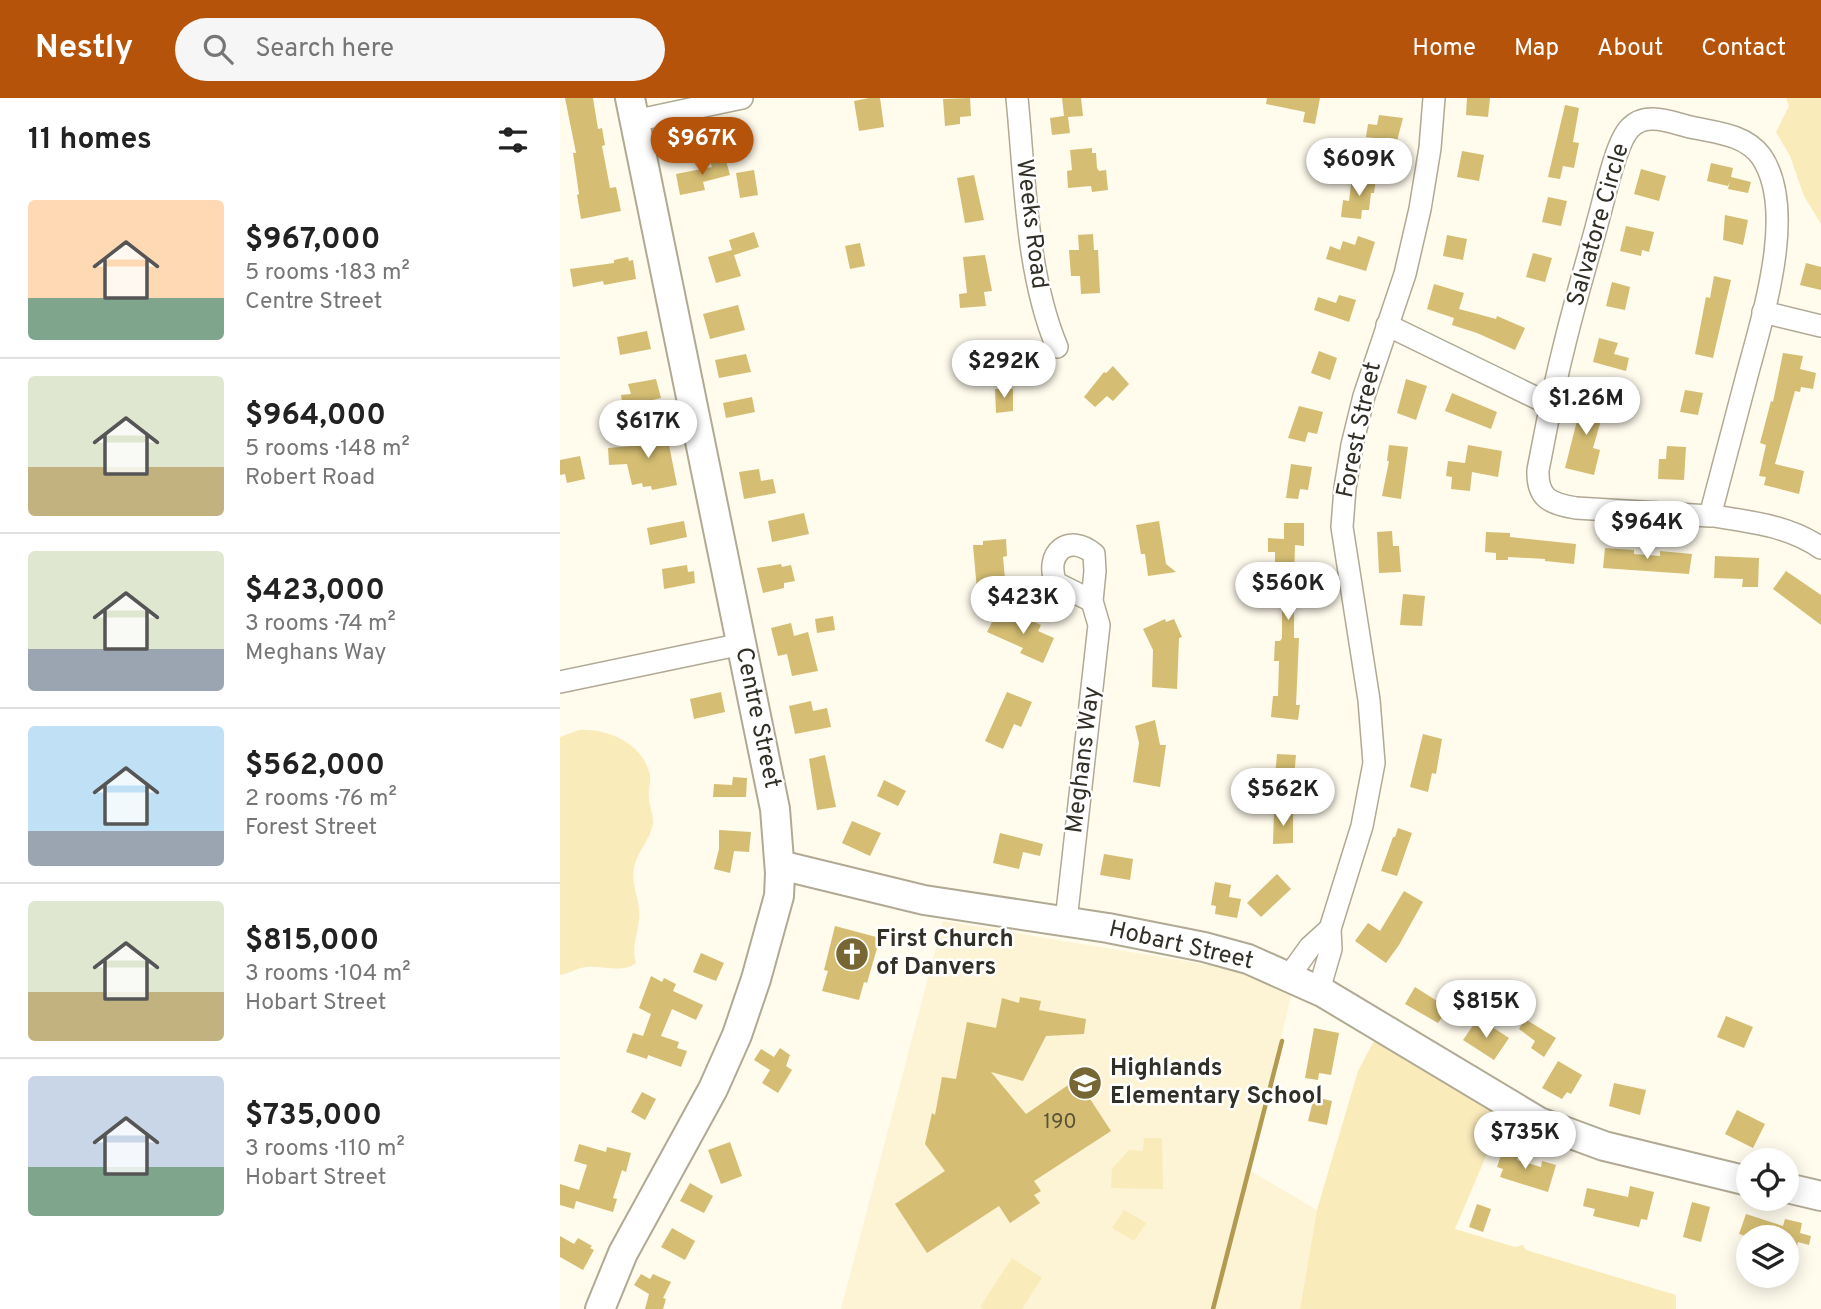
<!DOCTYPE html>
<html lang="en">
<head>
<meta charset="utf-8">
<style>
  body { margin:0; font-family:Overpass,sans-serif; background:#f6f6f6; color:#222; height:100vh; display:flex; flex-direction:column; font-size:26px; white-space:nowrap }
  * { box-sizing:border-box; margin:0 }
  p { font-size:23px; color:#767676 }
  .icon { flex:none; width:38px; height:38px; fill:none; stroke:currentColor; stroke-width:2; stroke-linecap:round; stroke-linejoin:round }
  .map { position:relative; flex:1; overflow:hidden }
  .sheet { display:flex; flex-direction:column; background:#fff; width:560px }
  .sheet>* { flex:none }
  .buttons { position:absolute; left:1176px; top:1050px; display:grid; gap:14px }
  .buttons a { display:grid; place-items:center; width:63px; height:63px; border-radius:50%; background:#fff; box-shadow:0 4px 18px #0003; font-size:35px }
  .price { position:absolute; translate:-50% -60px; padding:0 16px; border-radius:24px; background:#fff; color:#222; font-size:23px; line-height:46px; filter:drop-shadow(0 2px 4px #0008) }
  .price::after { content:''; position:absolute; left:50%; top:42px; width:21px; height:16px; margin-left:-10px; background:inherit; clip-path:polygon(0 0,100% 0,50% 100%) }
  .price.on { background:#b45309; color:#fff }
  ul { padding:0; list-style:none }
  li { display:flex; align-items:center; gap:21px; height:175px; padding:0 28px }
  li+li { border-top:2px solid #e0e0e0 }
  li span { display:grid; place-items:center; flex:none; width:196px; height:140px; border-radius:7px; color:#555 }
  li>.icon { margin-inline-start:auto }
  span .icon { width:84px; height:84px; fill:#fffc; stroke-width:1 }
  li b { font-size:30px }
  h2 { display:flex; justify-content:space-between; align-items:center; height:84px; padding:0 28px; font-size:30px }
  header { display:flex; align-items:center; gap:42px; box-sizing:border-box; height:98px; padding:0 35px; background:#b45309; color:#fff }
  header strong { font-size:33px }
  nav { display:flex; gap:38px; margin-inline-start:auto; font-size:24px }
  .search { width:490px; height:63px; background:#f6f6f6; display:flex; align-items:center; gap:18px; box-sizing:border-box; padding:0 24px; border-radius:38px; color:#767676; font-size:26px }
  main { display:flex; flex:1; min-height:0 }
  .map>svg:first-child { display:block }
  .built { fill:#fdf3d5 }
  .green { fill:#faebbb }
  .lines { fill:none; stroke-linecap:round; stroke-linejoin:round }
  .stream { stroke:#b29b51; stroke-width:4.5 }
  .building { fill:#d5be73 }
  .minor-casing { stroke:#b0a993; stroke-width:24 }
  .major-casing { stroke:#b0a993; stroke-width:32 }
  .minor { stroke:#fff; stroke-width:21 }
  .major { stroke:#fff; stroke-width:28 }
  .labels { text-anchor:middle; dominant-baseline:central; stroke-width:5; stroke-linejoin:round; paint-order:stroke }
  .number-label { font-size:21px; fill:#5a5339 }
  .street-label { font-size:24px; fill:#312f26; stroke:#fff }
  .poi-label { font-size:24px; font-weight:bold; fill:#312f26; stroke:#fff; text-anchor:start }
</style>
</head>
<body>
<header>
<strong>Nestly</strong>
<div class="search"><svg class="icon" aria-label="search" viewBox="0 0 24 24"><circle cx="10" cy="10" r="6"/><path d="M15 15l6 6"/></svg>Search here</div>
<nav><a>Home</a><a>Map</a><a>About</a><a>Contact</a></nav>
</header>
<main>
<section class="sheet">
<h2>11 homes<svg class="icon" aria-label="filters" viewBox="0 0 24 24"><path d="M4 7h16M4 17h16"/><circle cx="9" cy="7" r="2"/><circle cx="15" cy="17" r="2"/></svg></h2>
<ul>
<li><span style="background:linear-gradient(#ffd9b3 70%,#7fa58c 0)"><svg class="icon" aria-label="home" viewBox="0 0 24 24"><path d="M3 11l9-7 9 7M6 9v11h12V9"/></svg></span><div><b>$967,000</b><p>5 rooms · 183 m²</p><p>Centre Street</p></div></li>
<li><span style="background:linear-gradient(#dfe7d0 65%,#c2b280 0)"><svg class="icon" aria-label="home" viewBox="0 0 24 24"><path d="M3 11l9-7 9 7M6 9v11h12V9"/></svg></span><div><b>$964,000</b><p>5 rooms · 148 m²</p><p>Robert Road</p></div></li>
<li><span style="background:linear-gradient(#dfe7d0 70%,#9aa5b1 0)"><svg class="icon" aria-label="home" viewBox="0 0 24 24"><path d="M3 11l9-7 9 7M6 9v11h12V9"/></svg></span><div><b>$423,000</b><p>3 rooms · 74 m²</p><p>Meghans Way</p></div></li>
<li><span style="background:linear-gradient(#bfe0f5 75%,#9aa5b1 0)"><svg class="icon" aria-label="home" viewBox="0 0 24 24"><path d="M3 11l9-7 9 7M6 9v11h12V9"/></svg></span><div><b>$562,000</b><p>2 rooms · 76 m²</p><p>Forest Street</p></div></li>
<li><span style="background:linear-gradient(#dfe7d0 65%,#c2b280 0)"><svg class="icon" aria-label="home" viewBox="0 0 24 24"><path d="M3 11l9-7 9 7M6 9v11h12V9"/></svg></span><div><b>$815,000</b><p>3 rooms · 104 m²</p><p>Hobart Street</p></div></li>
<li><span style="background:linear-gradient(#c9d6e8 65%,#7fa58c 0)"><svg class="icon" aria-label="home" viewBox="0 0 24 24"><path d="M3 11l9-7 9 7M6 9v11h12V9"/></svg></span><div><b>$735,000</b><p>3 rooms · 110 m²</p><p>Hobart Street</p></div></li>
</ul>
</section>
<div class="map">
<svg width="1261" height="1211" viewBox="0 0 1261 1211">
  <rect width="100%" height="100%" fill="#fffbed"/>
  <polygon class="built" points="383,823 697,875 731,898 689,1072 757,1112 740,1211 281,1211"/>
  <g class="green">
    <polygon points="1226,0 1261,0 1261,126 1244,98 1230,58 1216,34 1229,8"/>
    <path d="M19,632C48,630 84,646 90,678C91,685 88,692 89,699C89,708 94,717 93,726C90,742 77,753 74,770C71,787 78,796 79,812C81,830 70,847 76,865C60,877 39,865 21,870C14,872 8,876 0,877V639Z"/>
    <polygon points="815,941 943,1018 895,1131 955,1149 963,1147 966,1152 1116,1197 1116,1211 740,1211 757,1112 798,973"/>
    <polygon points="584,1040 602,1040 603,1091 551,1090 552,1071 569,1052 583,1053"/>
    <polygon points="564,1112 586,1125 574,1143 552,1130"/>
    <polygon points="452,1160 482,1180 462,1211 423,1211 420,1209"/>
  </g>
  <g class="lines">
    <polyline class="stream" points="653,1211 722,943"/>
  </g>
  <g class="building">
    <polygon points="5,0 33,0 38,31 42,30 45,47 42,48 50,90 56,89 61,113 21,121 17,97 19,96 13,55 16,55"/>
    <polygon points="309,0 320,0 324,29 299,33 294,3"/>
    <polygon points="410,0 411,18 400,19 400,26 385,28 383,1"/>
    <polygon points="502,0 521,0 523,18 508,19 510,35 492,37 490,20 504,18"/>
    <polygon points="707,0 760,0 755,26 743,24 745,14 706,6"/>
    <polygon points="907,0 930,0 928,19 906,17"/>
    <polygon points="1005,7 1019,10 1013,44 1019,45 1014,70 1003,68 1000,81 988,79"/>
    <polygon points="819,17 843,20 837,43 806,39 808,26 817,27"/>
    <polygon points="532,50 532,55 536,55 537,70 539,73 546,72 548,92 532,94 531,88 508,90 507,73 512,72 510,52"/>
    <polygon points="902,53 924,57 919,83 897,79"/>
    <polygon points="165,59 170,77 143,84 145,92 120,97 116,76 152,69 150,63"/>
    <polygon points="1151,65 1173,70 1171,79 1191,84 1188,95 1168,91 1170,83 1168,88 1147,83"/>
    <polygon points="1081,71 1106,78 1099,103 1074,96"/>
    <polygon points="194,72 198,97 180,100 176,75"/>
    <polygon points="414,77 424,122 405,125 397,80"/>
    <polygon points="792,79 816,81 814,95 811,95 809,112 802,112 801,121 781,119 783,102 789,103"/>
    <polygon points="988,99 1007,103 1001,128 982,124"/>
    <polygon points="1165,117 1188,122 1183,147 1163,142"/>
    <polygon points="1066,128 1094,134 1089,154 1082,152 1081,158 1060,153"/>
    <polygon points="194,134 199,149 174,157 181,178 156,185 148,159 172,152 169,142"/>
    <polygon points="533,136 534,152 538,152 540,195 521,196 520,178 511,178 509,152 519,152 518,137"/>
    <polygon points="887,137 907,141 903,162 883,158"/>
    <polygon points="798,138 815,144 806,173 766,161 770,148 780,152 783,143 795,147"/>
    <polygon points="300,145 305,168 290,171 285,148"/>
    <polygon points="973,155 992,160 985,184 966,179"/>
    <polygon points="425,157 432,193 424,194 426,208 400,210 399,196 407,195 403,159"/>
    <polygon points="68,159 69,163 73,162 76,181 44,187 43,183 13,189 10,171 54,165 54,162"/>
    <polygon points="1246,165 1261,169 1261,192 1240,187"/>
    <polygon points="1154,178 1171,182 1153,260 1135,256 1146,199 1150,200"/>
    <polygon points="1052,184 1070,189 1065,212 1046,208"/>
    <polygon points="874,186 904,195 899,211 936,221 937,218 965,230 955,252 917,235 892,227 894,220 867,211"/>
    <polygon points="779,197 796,202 789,224 754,212 758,199 776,205"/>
    <polygon points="178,207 185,232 150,241 143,216"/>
    <polygon points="87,233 91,251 60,257 57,239"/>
    <polygon points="1039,240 1058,245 1054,256 1069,260 1066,273 1033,264"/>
    <polygon points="759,253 777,260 770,282 751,275"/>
    <polygon points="1223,255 1243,258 1240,271 1256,275 1253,291 1241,289 1240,294 1235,293 1215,366 1244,373 1239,396 1204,387 1206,379 1199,378 1206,347 1200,345 1211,303 1213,304"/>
    <polygon points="186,256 191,274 159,280 155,262"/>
    <polygon points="428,267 445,267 445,288 429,288"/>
    <polygon points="553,268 569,286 553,303 547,298 535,309 524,299 544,274 546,275"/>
    <polygon points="96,281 101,300 84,304 85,307 63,310 61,297 71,296 68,286"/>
    <polygon points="846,281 867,288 856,322 837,315"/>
    <polygon points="435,291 453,291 453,313 436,315"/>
    <polygon points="1125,292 1143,295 1138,317 1120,314"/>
    <polygon points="892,295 937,314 931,331 885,313"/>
    <polygon points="1024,295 1043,299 1038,318 1042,319 1033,350 1040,352 1034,377 1005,370"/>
    <polygon points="192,299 195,314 166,320 163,305"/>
    <polygon points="739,308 763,314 757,336 748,334 745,344 728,340"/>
    <polygon points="105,327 117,387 92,392 91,388 83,389 82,385 72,387 67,366 49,367 48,350 85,347 82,331"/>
    <polygon points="829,347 848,349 841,401 822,398 829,363 827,363"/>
    <polygon points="908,347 942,353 938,379 912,374 910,393 891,391 892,379 886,378 888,363 905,365"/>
    <polygon points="1107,348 1126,349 1124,382 1098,381 1099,361 1106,361"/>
    <polygon points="20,358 25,381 7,385 5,376 0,377 0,362"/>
    <polygon points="731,366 752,369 748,392 740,391 738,401 726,400"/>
    <polygon points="199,371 201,383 213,381 216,395 184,401 179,374"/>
    <polygon points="244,415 249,436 212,444 208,423"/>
    <polygon points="124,423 127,439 90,447 87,430"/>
    <polygon points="599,423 606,466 616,474 588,478 585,456 581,456 576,427"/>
    <polygon points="724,425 744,425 744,448 735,447 734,482 741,482 741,505 734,505 734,540 739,540 736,607 740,607 738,622 711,619 713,598 718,598 719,563 714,563 715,543 720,543 722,540 722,469 715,469 715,454 708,454 708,440 724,441"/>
    <polygon points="832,433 833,448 839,448 841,474 819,475 817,434"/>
    <polygon points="926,434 950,435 950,439 1016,446 1014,466 985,463 985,461 948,459 948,462 936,462 936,455 925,454"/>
    <polygon points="446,441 447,458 443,459 446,492 417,492 413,447 423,447 423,443"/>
    <polygon points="1045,450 1074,452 1074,456 1100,458 1100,453 1132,456 1129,476 1043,470"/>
    <polygon points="1155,458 1199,460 1198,489 1182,489 1183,481 1154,480"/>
    <polygon points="221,466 222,469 231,467 235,483 224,485 224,490 203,495 197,470"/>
    <polygon points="127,467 128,474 134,473 135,485 104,491 102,471"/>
    <polygon points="1226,473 1261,497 1261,527 1213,491"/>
    <polygon points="843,496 865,498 862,528 840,527"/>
    <polygon points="436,516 446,521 448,516 459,521 461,518 481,527 478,533 494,540 483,565 460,555 463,550 427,534"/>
    <polygon points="273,518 275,532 257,535 255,521"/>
    <polygon points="605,521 606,524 614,521 622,539 619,540 617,591 592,589 593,552 583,531"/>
    <polygon points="231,525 234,538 248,534 258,573 232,578 227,556 218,558 211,530"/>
    <polygon points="161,594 165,614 134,621 130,601"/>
    <polygon points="447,594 472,604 461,629 454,626 443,651 425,643"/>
    <polygon points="251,603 253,613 267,610 271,629 235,636 229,608"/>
    <polygon points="595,622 600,647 606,647 600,689 573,684 579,645 575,628"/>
    <polygon points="863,636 882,641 876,676 872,675 868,694 850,689"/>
    <polygon points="717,656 736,657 734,680 715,678"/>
    <polygon points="265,657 276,709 257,712 249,661"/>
    <polygon points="173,679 187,680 186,699 153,699 154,686 172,687"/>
    <polygon points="324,682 346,693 338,708 317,698"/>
    <polygon points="714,713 733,714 733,745 713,746"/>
    <polygon points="292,723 321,735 310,758 282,745"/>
    <polygon points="838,730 852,735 837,778 821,773 833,739 835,739"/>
    <polygon points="159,732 191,734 189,754 174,753 170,775 154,771 159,751"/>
    <polygon points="440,735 483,746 480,758 463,754 459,771 433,765"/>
    <polygon points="544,756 573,761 570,782 540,777"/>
    <polygon points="717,776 731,791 701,819 687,805"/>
    <polygon points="655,784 671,787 669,799 681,801 677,820 655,816 656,808 651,807"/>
    <polygon points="844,793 863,804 839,847 826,865 795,843 808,825 820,833"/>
    <polygon points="275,828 320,840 307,885 304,884 299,902 262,893 268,873 264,872"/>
    <polygon points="141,855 164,865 156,883 133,874"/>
    <polygon points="91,878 102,884 104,880 116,886 113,893 143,907 136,922 112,911 101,938 119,944 117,950 127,953 121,969 88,957 87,961 66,954 73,935 83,938 91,916 79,910"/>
    <polygon points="855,889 888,910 878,925 845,906"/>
    <polygon points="460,899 481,903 479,912 526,921 524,936 486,938 463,983 431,974 466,1016 517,981 551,1033 474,1083 481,1093 474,1097 480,1105 450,1125 439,1108 367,1155 335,1106 385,1073 365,1046 372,1015 375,1017 382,979 396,981 407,924 436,930 442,900 459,905"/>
    <polygon points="1166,918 1193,929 1184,950 1157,939"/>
    <polygon points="965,921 996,940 984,959 971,950 975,943 959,931"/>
    <polygon points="926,925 949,940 934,962 903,942 914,926 922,931"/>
    <polygon points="754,930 779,935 771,977 759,975 758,982 745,980"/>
    <polygon points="220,950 230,957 226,968 232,972 218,995 202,985 210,972 194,962 201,951 214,959"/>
    <polygon points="998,963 1022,977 1011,996 1007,994 1002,1001 982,990"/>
    <polygon points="1054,985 1086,992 1080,1017 1049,1008"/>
    <polygon points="82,994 96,1001 85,1022 71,1014"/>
    <polygon points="754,999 772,1003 767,1027 748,1023"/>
    <polygon points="1177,1012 1205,1026 1193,1050 1165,1036"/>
    <polygon points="170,1044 182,1078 161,1086 148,1052"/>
    <polygon points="19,1046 46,1054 47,1049 71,1055 66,1074 62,1072 53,1100 57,1101 53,1114 16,1103 14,1111 0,1107 0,1086 19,1092 27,1067 14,1063"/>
    <polygon points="944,1048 960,1052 957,1062 981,1069 982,1063 996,1067 988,1094 940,1079 943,1071 937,1069"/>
    <polygon points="130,1085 153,1098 144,1115 120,1103"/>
    <polygon points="1070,1088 1094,1094 1087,1122 1081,1121 1079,1129 1033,1118 1035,1111 1023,1108 1027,1090 1068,1099"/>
    <polygon points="1132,1104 1150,1109 1141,1144 1123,1139"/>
    <polygon points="917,1106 931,1111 923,1134 909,1129"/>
    <polygon points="1186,1116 1223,1128 1225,1121 1242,1125 1240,1135 1251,1138 1249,1147 1238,1144 1232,1171 1227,1170 1227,1139 1205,1137 1204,1139 1189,1139 1179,1136"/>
    <polygon points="112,1130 135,1143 125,1162 101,1149"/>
    <polygon points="0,1138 14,1146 18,1140 32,1148 30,1150 34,1152 23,1172 0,1159"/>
    <polygon points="81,1176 90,1181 93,1176 111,1184 103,1200 106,1201 103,1211 85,1211 89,1196 74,1187"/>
  </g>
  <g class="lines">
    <g class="minor-casing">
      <g id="minor">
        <path d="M457,0C465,80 466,175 497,249"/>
        <polyline points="74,23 182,0"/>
        <polyline points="1203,214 1261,228"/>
        <polyline points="827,227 991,307"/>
        <path d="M1150,418C1162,374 1173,329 1185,285C1200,226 1239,113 1201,58C1185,37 1159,35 1135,30C1114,26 1087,12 1070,30C1056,44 1046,94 1040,115C1028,161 1014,206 1003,253C993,292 986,332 978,372C977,400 990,406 1016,410L1150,418H1154C1192,424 1229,428 1261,450"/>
        <polyline points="0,584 182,546"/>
        <path d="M506,823L539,527L532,503L535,473L534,456C508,434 484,456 496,485L532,503"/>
        <polyline points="729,878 750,849 770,831"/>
        <polyline points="759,892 771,851 770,831 802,728 814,665 809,602 782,429 785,390 792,347 804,298 845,176 860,111 870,50 874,0"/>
      </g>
    </g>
    <g class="major-casing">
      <g id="major">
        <polyline points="220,767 364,802 548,830 644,849 688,861 764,895 979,1024 1044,1048 1188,1083"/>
        <polyline points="1227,1090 1261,1098"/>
        <polyline points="40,1211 63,1155 153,991 177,937 196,881 219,798 220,775 215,711 70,0"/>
      </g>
    </g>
    <use href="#minor" class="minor"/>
    <use href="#major" class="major"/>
  </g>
  <defs>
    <g id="church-disc" transform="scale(1.75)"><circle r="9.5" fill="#766734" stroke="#fff"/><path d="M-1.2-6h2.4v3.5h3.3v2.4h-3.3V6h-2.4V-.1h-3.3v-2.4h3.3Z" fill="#fff"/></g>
    <g id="school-disc" transform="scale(1.75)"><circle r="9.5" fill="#766734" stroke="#fff"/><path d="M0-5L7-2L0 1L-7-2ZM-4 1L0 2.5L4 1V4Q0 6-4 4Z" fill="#fff"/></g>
  </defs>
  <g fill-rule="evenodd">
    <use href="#church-disc" x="292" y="856"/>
    <use href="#school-disc" x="525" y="985"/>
  </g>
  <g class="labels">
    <g class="number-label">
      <text x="500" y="1024">190</text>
    </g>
    <g class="street-label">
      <text transform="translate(471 126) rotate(83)">Weeks Road</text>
      <text transform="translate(1039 127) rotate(-74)">Salvatore Circle</text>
      <text transform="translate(800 332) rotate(-78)">Forest Street</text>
      <text transform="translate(197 620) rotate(78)">Centre Street</text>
      <text transform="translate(524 662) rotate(-83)">Meghans Way</text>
      <text transform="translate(621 848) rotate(13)">Hobart Street</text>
    </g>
    <g class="poi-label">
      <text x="316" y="842">First Church<tspan x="316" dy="28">of Danvers</tspan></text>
      <text x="550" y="971">Highlands<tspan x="550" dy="28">Elementary School</tspan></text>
    </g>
  </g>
</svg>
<div class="buttons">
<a><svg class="icon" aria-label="locate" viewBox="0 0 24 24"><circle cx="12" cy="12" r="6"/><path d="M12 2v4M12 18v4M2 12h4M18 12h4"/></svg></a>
<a><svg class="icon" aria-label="layers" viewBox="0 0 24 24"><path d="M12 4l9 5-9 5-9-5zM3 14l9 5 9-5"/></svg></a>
</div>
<b class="price on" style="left:142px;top:79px">$967K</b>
<b class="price" style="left:799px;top:100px">$609K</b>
<b class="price" style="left:444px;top:302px">$292K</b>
<b class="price" style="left:1026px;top:339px">$1.26M</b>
<b class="price" style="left:88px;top:362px">$617K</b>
<b class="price" style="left:1087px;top:463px">$964K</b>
<b class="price" style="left:728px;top:524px">$560K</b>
<b class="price" style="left:463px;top:538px">$423K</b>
<b class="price" style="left:723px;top:730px">$562K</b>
<b class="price" style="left:926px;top:942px">$815K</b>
<b class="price" style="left:965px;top:1073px">$735K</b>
</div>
</main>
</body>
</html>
